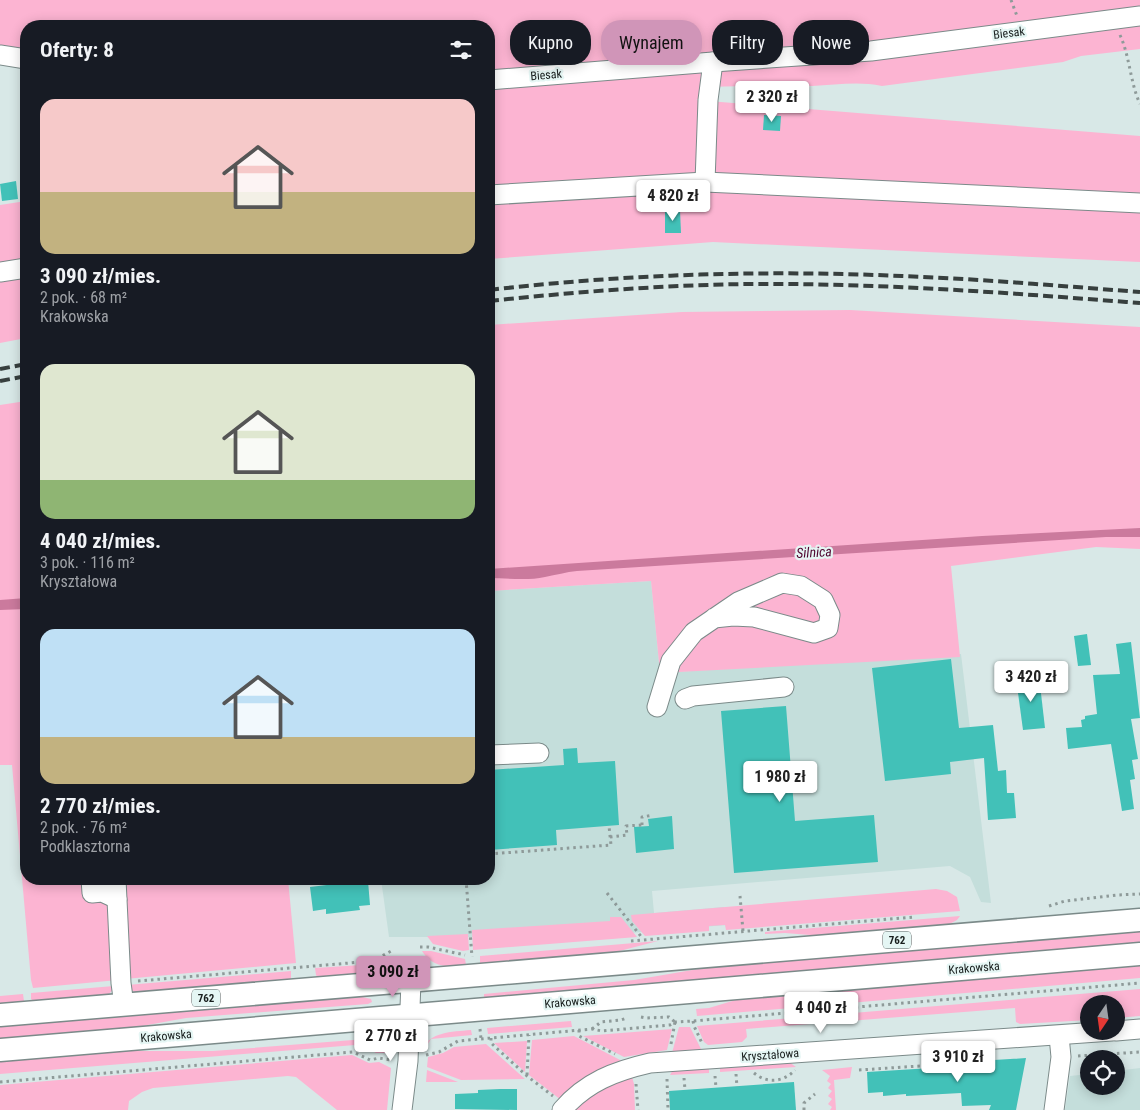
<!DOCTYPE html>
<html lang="pl">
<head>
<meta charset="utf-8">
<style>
  body { margin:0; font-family:"Roboto Condensed",sans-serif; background:#242831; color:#f1f3f6; height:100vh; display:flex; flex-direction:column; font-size:19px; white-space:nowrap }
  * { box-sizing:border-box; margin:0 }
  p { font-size:16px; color:#9ea1a6 }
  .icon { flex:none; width:28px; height:28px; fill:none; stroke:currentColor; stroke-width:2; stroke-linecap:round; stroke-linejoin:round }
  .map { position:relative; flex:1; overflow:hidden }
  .panel { position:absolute; left:20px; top:20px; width:475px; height:865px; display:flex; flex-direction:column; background:#171b24; border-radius:20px; box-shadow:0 2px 12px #0003 }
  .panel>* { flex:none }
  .top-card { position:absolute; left:510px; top:20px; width:475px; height:45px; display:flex; gap:10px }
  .needle { width:32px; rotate:193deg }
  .tools { position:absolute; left:1080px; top:995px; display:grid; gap:10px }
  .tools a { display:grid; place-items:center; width:45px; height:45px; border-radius:50%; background:#171b24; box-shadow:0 2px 12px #0003; font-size:25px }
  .price { position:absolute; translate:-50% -42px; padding:0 11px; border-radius:5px; background:#fff; color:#222; font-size:16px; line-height:32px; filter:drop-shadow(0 1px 2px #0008) }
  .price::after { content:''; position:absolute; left:50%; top:30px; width:15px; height:11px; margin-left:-8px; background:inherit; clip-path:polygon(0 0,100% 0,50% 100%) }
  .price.on { background:#d095b8; color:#111 }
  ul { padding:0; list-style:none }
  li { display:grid; align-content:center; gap:10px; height:265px; padding:0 20px }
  li span { display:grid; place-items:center; height:155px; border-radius:15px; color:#555 }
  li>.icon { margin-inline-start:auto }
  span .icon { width:90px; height:90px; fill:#fffc; stroke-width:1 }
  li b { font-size:21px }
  h2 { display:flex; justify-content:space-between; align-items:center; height:60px; padding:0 20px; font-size:21px }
  .tag { padding:0 18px; border-radius:20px; background:#171b24; box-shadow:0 2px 12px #0003; font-size:18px; line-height:45px }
  .tag.on { background:#d095b8; color:#111 }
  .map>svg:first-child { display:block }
  .built { fill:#c4dedb }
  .green { fill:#fcb4d2 }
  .water { fill:#cb7a9d }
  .building { fill:#42c1b8 }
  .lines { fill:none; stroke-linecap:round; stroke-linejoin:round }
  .minor-casing { stroke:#7b8a89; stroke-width:21 }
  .major-casing { stroke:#7b8a89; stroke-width:25 }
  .path { stroke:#8e9a99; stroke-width:3; stroke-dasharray:2.5 4; stroke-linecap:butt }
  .minor { stroke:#fff; stroke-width:19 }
  .major { stroke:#fff; stroke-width:22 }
  .rail { stroke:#373f3e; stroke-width:4; stroke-dasharray:10 5; stroke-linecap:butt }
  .labels { text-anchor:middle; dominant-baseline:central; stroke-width:4.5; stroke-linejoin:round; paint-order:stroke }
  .shield { fill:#e5f6f4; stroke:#565f5e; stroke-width:1 }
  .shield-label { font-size:11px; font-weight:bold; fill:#181e1d }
  .street-label { font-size:12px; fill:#181e1d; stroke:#e5f6f4 }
  .water-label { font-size:14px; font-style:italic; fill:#4f042f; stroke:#e5f6f4 }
</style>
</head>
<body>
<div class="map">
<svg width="1140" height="1110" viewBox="0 0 1140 1110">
  <rect width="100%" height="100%" fill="#d8e8e7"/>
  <g class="built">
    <polygon points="651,581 660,673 961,654 991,903 981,902 970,877 950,866 652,891 654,913 724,907 726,925 581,937 389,937 381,879 489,879 489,591"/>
    <polygon points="1140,1068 1140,1110 1065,1110 1070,1076 1089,1074 1089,1086 1116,1086 1116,1071"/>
  </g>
  <g class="green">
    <path d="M0,0H1140V49L1081,56L1063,62L882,86C858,81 836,85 812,86C778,88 744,85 710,87L709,95L696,100L1140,136V262L713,242L489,259V26H26V53L0,49Z"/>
    <polygon points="26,201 26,338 0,343 0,205"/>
    <polygon points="850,310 1140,327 1140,549 1096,547 951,566 960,657 660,673 651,581 489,591 489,325 682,312"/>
    <polygon points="26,401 26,879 87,879 110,902 118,980 33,988 31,980 12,765 0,765 0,405"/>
    <polygon points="119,879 288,879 296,963 125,979"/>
    <polygon points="936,889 947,891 957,897 960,911 726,930 725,925 709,926 709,931 645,936 632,921 631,915"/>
    <polygon points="960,916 957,920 946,926 823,936 785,933 765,934 765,932"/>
    <polygon points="610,917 621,917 637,937 473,950 472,930 610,921"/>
    <polygon points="1140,931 1140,944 676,982 484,999 484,994 634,980 710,967"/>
    <polygon points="468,934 469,950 463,951 433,944 427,936"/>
    <polygon points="658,941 608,954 480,964 480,956"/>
    <path d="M422,951H431L465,959L466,965C448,967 432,968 422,951Z"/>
    <polygon points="390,956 392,956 386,966 375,973 319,979 316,975 315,968 377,964"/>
    <polygon points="1140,965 1140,978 697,1016 696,1009 709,1008 739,999"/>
    <polygon points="291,971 291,978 289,981 139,994 129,989 127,985"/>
    <path d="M114,986C112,993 108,995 101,997L35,1002L31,999V993Z"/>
    <polygon points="1140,989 1140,1016 1116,1018 1116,1004 1089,1004 1089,1020 1020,1024 1016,1022 1015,1008 746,1029 747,1037 742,1042 708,1045 704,1042 697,1026"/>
    <polygon points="23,994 24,1001 21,1004 0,1005 0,996"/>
    <polygon points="362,997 371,999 372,1002 368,1004 186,1018 131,1028 0,1039 0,1026"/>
    <polygon points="571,1021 572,1027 488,1034 487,1028"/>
    <polygon points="679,1027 690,1027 702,1051 672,1053"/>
    <polygon points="672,1029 667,1050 624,1057 583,1036"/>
    <path d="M471,1030L472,1035L431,1039L424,1050L420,1052C430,1031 451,1032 471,1030Z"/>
    <path d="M574,1036L622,1061C597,1066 579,1084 561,1100L529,1075L532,1040Z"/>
    <polygon points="366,1039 381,1043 391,1053 376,1053 362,1045 355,1045 0,1074 0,1061 120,1051 213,1051"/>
    <polygon points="527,1041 525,1072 494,1043"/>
    <polygon points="486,1044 525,1079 461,1080 427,1067 428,1057 443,1053 454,1047"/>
    <polygon points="352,1055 369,1063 379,1062 391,1068 387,1110 337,1110 296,1077 288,1076 153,1088 142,1092 129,1101 128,1110 0,1110 0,1085"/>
    <polygon points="789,1062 796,1067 720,1072 720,1066"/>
    <polygon points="709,1067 709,1073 670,1075 673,1070"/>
    <polygon points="852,1067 850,1078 834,1080 836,1110 830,1110 832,1107 828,1104 832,1099 828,1096 832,1091 828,1088 831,1084 827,1081 830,1076 822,1070"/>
    <polygon points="427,1070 458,1082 426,1082"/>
    <path d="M632,1077L634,1084L635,1110H572C589,1094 609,1083 632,1077Z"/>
  </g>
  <g class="water">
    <path d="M1140,528V537H1106L577,571C566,572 556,575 545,577C527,581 507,578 489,578V569L982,536Z"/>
    <polygon points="26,598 26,609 0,610 0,600"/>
  </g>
  <g class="building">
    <polygon points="764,115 781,116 780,131 763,130"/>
    <polygon points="16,181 18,199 2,201 0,184"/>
    <polygon points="680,210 681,233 665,233 665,211"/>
    <polygon points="1087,634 1091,665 1078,666 1074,636"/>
    <polygon points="1131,642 1140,718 1131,719 1138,759 1132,760 1135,779 1130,780 1134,809 1122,811 1111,744 1068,749 1066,728 1082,727 1081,720 1085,719 1085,716 1097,714 1093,675 1120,674 1116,644"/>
    <polygon points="951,659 959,728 993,725 998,771 1006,770 1007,793 1014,793 1016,818 988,820 984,758 950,762 951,774 885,781 872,668"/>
    <polygon points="1039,676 1045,728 1023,730 1016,678"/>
    <polygon points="786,706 795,821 874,815 878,862 734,873 721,711"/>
    <polygon points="577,748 578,763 615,761 619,825 556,830 557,845 489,850 489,770 564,765 563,749"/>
    <polygon points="672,816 674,849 636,853 634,827 649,826 648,819"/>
    <polygon points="335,879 352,879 352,883 368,881 370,905 359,906 360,910 326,914 326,909 313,911 310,887 335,884"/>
    <polygon points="1026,1058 1016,1110 989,1110 991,1105 962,1106 961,1093 906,1096 906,1094 883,1096 883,1092 868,1093 867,1072 979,1065 978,1061"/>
    <polygon points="794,1082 796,1110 670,1110 669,1091"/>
    <polygon points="500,1089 517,1089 517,1110 455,1109 455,1094 478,1093 478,1090"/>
  </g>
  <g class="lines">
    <g class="minor-casing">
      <g id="minor">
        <polyline points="0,55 26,59"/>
        <polyline points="713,62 708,100 705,182 1140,203"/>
        <polyline points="489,80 713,62 871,51 1140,16"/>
        <polyline points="489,195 705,182"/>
        <polyline points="0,272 26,268"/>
        <polyline points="685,699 693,696 784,687"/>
        <polyline points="657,707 671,661 694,632 738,602 782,583 801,586 823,600 830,615 828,628 814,633 754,617 733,616 714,618"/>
        <polyline points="489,755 539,753"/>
        <polyline points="91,879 92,893 102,892 117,899"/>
        <polyline points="116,879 121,983 124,1005"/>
        <polyline points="1116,1031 1140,1029"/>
        <polyline points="402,1110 408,1061 411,981"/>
        <path d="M562,1110C586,1082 615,1071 650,1063L1112,1031"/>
        <polyline points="1054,1110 1061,1057 1059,1036"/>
      </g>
    </g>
    <g class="major-casing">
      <g id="major">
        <polyline points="0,1015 1140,920"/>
        <polyline points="0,1050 1140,954"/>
      </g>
    </g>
    <g class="path">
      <polyline points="1011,0 1017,16"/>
      <path d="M1120,35C1130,57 1130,82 1140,104"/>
      <polyline points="642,825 642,817 653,815"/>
      <polyline points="610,837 627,835 626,826 642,825 642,826"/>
      <polyline points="489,854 611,845 609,826"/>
      <polyline points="466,879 472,957"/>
      <polyline points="607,893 643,939"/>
      <polyline points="740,896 743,931"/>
      <polyline points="1049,906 1065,901 1117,895 1140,894"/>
      <polyline points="631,941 914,917"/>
      <polyline points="420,947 428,947 465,955"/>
      <polyline points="138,981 373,961 393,950"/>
      <polyline points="641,1017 646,1018 669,1017 675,1022"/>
      <polyline points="693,1021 694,1026 702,1043"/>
      <polyline points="480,1029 481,1039"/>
      <polyline points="592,1029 601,1022 621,1020 627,1018"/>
      <polyline points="579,1030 579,1036 615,1054"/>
      <polyline points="491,1038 491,1043 527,1076 553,1096"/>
      <polyline points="671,1044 675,1022"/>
      <polyline points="426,1055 439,1052 458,1041 592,1029 602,1031 670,1025 675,1022 693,1021 1140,983"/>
      <polyline points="1078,1056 1140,1052"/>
      <polyline points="859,1070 965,1063 975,1060"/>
      <path d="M754,1073C767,1084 784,1082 795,1070"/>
      <polyline points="736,1074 737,1087"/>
      <polyline points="527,1075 529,1035"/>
      <polyline points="715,1076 716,1088"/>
      <polyline points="684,1078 685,1090"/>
      <polyline points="667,1079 668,1110"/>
      <polyline points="0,1082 353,1052 370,1060 379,1058 391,1060"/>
      <polyline points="636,1084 638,1110"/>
      <polyline points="804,1110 804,1103 815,1094"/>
    </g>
    <use href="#minor" class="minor"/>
    <use href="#major" class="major"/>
    <g class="rail">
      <path d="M489,290C626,274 764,270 902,276C981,279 1061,286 1140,292"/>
      <path d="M489,301C575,292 663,285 750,284C880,283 1010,293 1140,303"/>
      <polyline points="0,369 26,364"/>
      <polyline points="0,381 26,376"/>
    </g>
  </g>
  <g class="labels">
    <g class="shield">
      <rect x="883" y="931.5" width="28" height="17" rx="4"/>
      <rect x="192" y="989.5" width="28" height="17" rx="4"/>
    </g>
    <g class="shield-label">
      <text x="897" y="940">762</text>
      <text x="206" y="998">762</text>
    </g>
    <g class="street-label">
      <text transform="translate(1009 33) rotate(-7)">Biesak</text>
      <text transform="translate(546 75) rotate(-5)">Biesak</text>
      <text transform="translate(974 968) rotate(-5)">Krakowska</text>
      <text transform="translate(570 1002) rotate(-5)">Krakowska</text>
      <text transform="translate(166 1036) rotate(-5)">Krakowska</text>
      <text transform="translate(770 1055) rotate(-4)">Kryształowa</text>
    </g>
    <g class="water-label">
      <text transform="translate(814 552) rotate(-3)">Silnica</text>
    </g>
  </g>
</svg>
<div class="tools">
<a><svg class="needle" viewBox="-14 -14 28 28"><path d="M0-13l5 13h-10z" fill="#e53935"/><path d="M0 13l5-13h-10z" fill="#9ea1a6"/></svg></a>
<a><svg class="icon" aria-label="locate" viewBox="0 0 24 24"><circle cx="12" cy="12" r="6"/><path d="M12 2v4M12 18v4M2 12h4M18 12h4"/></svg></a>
</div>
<b class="price" style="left:772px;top:123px">2 320 zł</b>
<b class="price" style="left:673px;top:222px">4 820 zł</b>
<b class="price" style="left:1031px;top:703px">3 420 zł</b>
<b class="price" style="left:780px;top:803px">1 980 zł</b>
<b class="price on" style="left:393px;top:998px">3 090 zł</b>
<b class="price" style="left:821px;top:1034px">4 040 zł</b>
<b class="price" style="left:391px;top:1062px">2 770 zł</b>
<b class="price" style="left:958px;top:1083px">3 910 zł</b>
<div class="top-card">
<a class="tag">Kupno</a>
<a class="tag on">Wynajem</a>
<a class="tag">Filtry</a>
<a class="tag">Nowe</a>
</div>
<section class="panel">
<h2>Oferty: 8<svg class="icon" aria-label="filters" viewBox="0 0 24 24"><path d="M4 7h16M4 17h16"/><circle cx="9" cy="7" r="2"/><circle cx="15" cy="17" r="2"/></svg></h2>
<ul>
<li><span style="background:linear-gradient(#f6c9c9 60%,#c2b280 0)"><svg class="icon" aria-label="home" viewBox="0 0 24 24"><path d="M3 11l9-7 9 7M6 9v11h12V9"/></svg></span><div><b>3 090 zł/mies.</b><p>2 pok. · 68 m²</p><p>Krakowska</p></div></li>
<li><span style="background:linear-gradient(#dfe7d0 75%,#8fb573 0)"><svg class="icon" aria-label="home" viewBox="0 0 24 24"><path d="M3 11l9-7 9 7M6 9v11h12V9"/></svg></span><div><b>4 040 zł/mies.</b><p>3 pok. · 116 m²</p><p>Kryształowa</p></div></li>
<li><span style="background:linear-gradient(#bfe0f5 70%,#c2b280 0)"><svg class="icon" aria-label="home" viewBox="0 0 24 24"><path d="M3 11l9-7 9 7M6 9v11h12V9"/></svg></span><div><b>2 770 zł/mies.</b><p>2 pok. · 76 m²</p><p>Podklasztorna</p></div></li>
</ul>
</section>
</div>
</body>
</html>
